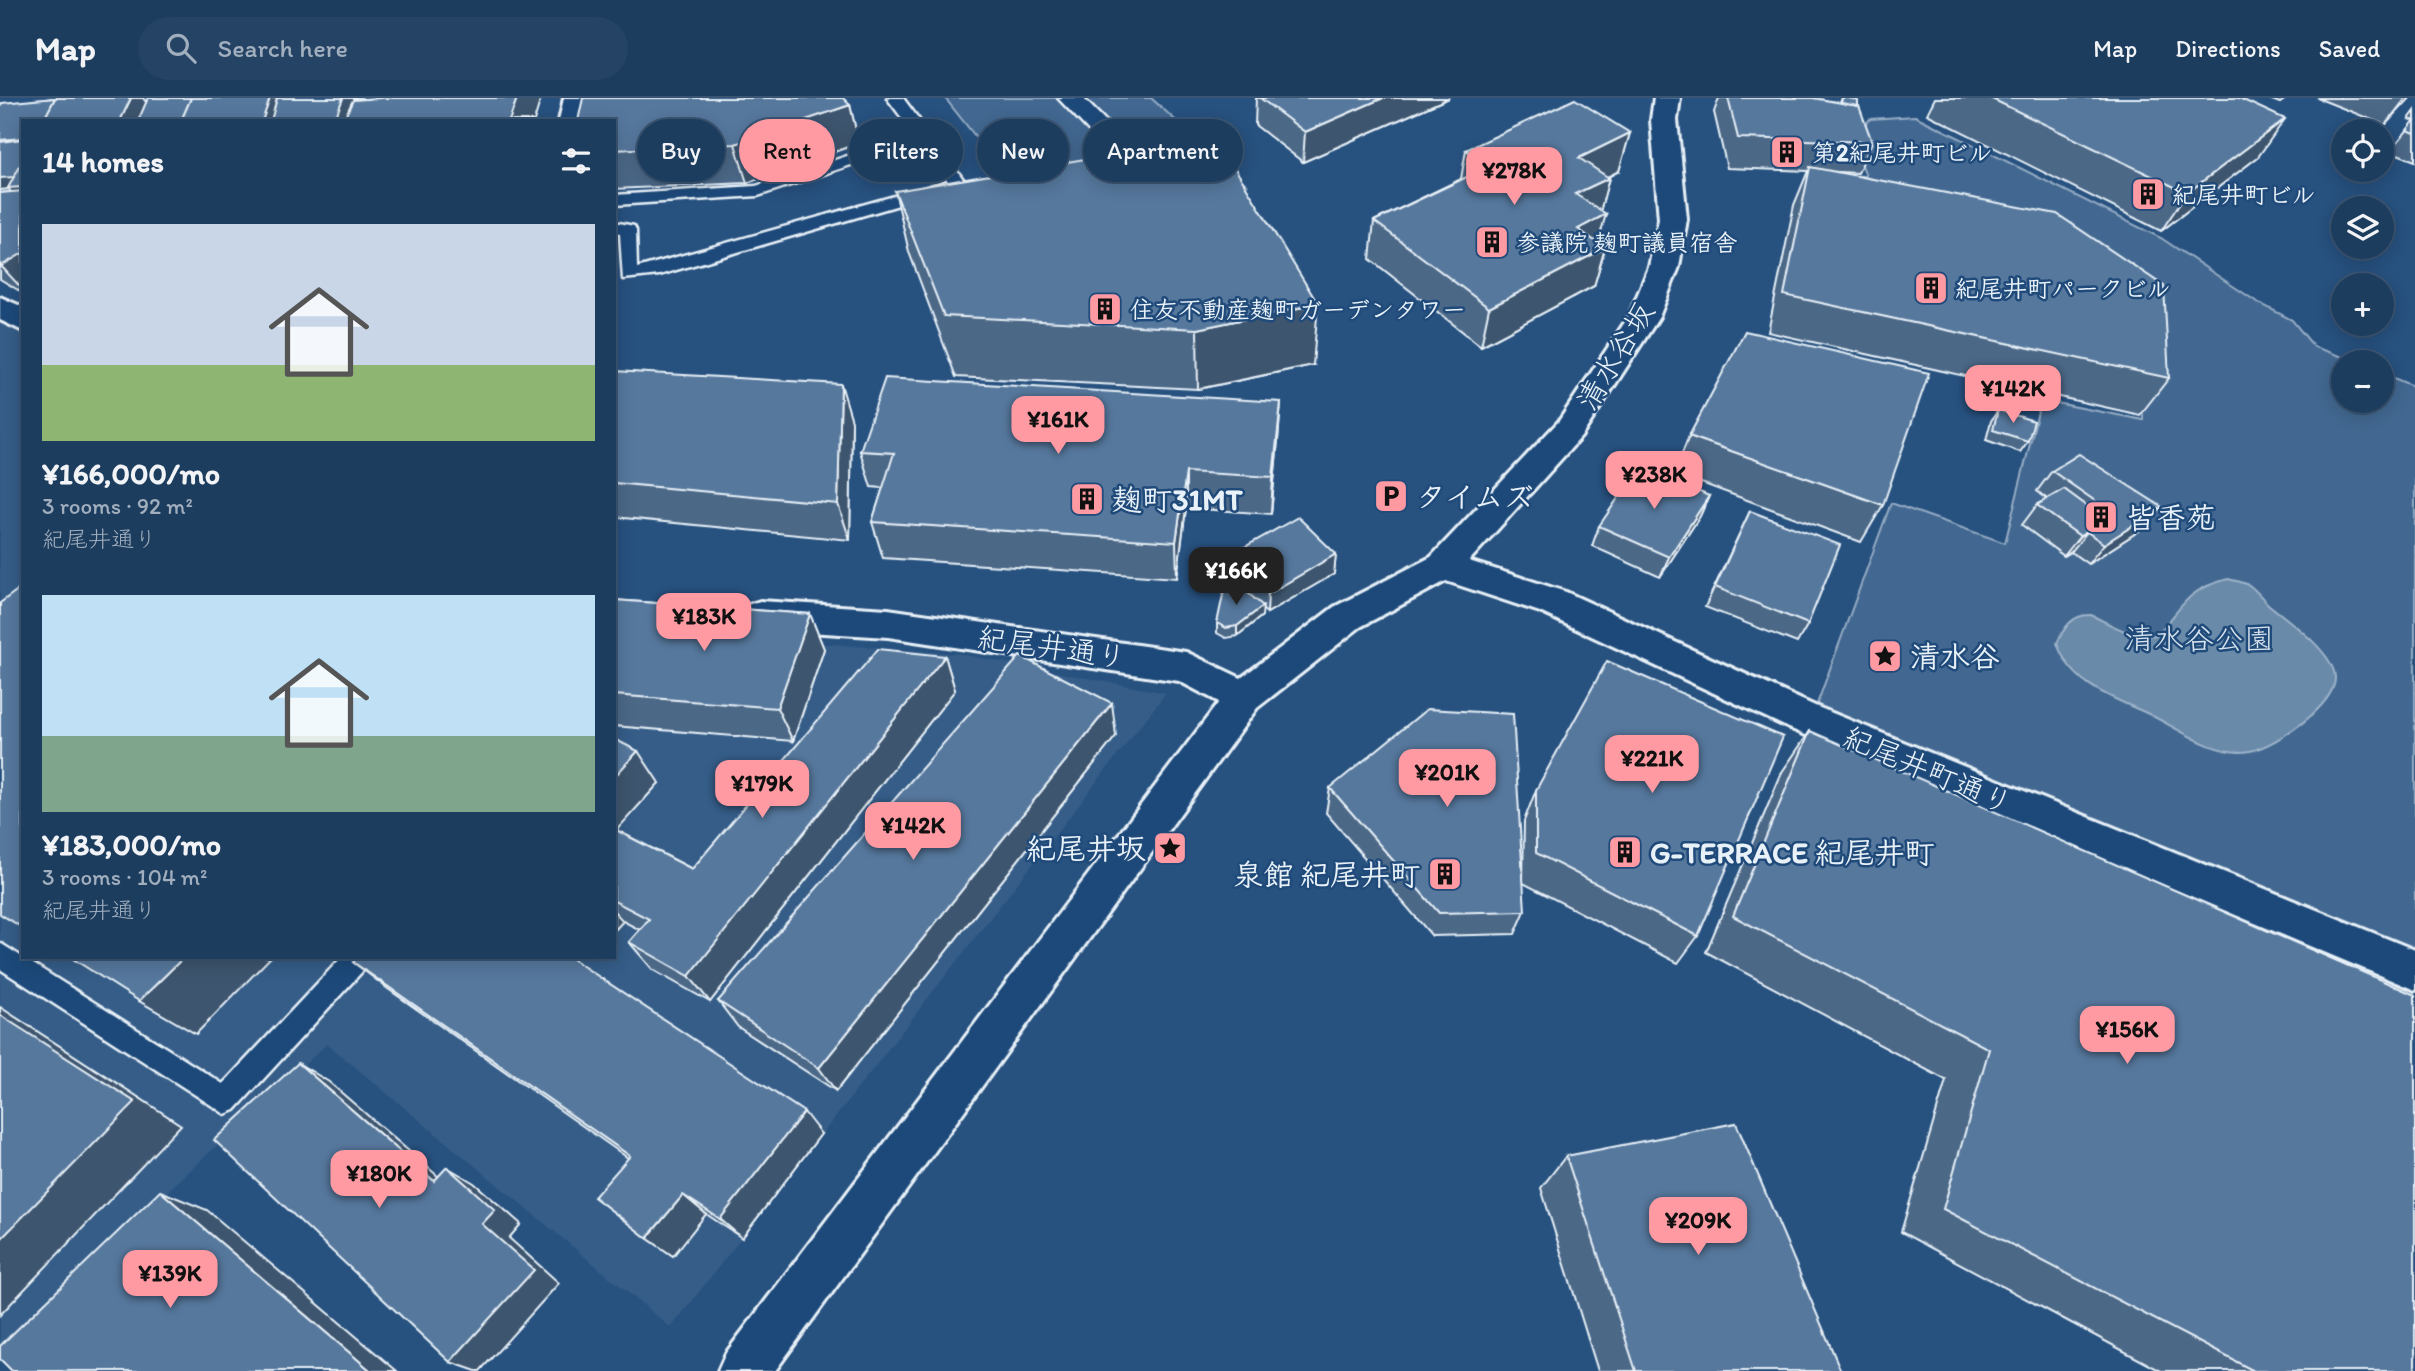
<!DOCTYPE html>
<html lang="en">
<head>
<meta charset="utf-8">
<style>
  body { margin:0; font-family:Itim,"Klee One",sans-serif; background:#254465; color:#f1f3f6; height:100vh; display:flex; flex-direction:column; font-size:26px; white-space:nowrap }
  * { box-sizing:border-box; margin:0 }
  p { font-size:23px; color:#a0aebd }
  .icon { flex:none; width:38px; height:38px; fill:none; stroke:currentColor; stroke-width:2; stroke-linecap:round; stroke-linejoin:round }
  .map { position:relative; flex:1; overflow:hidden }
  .details { position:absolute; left:21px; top:21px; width:595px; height:840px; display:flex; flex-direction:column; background:#1d3d5f; border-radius:0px; box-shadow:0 4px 18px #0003,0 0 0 2px #3b5674 }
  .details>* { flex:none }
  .hud { position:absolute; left:637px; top:21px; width:665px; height:63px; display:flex; gap:14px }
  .buttons { position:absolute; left:2331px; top:21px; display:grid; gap:14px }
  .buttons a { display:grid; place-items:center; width:63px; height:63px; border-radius:50%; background:#1d3d5f; box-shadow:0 4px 18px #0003,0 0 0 2px #3b5674; font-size:35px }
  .price { position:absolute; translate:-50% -60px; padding:0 16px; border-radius:14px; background:#ff9aa2; color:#111; font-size:23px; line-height:46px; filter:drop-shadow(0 2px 4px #0008) }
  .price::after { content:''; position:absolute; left:50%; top:42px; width:21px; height:16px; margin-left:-10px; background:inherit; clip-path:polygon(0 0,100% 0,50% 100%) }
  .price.on { background:#222; color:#fff }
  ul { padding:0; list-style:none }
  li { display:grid; align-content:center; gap:14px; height:371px; padding:0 21px }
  li span { display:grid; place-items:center; height:217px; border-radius:0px; color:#555 }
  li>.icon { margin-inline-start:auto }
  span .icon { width:126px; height:126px; fill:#fffc; stroke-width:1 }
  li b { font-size:30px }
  h2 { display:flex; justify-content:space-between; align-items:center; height:84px; padding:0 21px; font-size:30px }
  .pill { padding:0 24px; border-radius:32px; background:#1d3d5f; box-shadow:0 4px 18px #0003,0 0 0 2px #3b5674; font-size:24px; line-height:63px }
  .pill.on { background:#ff9aa2; color:#111 }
  header { display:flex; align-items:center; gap:42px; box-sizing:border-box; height:98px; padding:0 35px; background:#1d3d5f; border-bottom:2px solid #3b5674 }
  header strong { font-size:33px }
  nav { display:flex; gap:38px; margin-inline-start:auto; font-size:24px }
  .search { width:490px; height:63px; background:#254465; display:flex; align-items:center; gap:18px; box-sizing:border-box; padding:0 24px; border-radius:38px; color:#a0aebd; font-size:26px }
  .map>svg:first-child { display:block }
  .built { fill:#355d88 }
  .green { fill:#436891; stroke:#96acc4; stroke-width:2 }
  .water { fill:#6b8aaa; stroke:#9db3c9; stroke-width:2 }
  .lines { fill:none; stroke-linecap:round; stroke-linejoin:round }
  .service-casing { stroke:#e8f1f8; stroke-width:5 }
  .pedestrian-casing { stroke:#e8f1f8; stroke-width:5 }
  .minor-casing { stroke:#e8f1f8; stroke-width:6 }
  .tertiary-casing { stroke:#e8f1f8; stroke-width:6 }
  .service { fill:#1f4a7a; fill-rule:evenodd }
  .pedestrian { fill:#1f4a7a; fill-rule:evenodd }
  .minor { fill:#1f4a7a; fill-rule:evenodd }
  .tertiary { fill:#1f4a7a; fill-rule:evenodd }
  .wall { fill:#4b6787; stroke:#e8f1f8; stroke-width:2 }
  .shaded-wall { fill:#3d546e; stroke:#e8f1f8; stroke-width:2 }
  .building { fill:#57789d; stroke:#e8f1f8; stroke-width:2 }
  .labels { text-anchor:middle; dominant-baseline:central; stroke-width:5; stroke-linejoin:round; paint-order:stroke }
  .far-poi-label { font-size:24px; font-weight:bold; fill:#e8f1f8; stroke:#1f4a7a; text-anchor:start }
  .street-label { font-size:30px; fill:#e8f1f8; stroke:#1f4a7a }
  .poi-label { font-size:30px; font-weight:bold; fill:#e8f1f8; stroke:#1f4a7a; text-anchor:start }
  .park-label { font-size:30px; fill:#d8e3ee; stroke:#1f4a7a }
</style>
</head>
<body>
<header>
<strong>Map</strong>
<div class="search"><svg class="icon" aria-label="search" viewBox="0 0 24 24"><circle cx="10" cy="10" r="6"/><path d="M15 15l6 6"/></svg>Search here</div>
<nav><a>Map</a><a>Directions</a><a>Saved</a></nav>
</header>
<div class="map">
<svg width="2415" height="1273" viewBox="0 0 2415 1273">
  <rect width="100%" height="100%" fill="#27517f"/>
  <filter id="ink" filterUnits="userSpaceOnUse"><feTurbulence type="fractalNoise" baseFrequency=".0143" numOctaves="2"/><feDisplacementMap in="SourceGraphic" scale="14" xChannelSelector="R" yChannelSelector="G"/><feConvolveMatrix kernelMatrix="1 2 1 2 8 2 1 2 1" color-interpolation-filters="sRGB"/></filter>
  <g filter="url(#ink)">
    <polygon class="built" points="0,222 23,237 23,859 614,859 614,529 960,556 1166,595 671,1230 327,946 0,1248"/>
    <g class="green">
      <polygon points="945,0 1151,0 1247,87 1043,124"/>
      <polygon points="1915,18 2161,140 2257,204 2292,222 2314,249 2357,264 2343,264 2343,303 2382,303 2382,275 2415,289 2415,863 1813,617 1891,405 2005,445 2041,302 2143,322 2142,226 1836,77 1866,78 1852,40 1870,21"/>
    </g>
    <path class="water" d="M2228,481C2235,483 2243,484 2249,487C2256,492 2262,500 2268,506C2287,522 2333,553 2335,579C2337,607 2275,648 2250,653C2213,660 2173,626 2142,613C2107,598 2070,584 2057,545C2064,530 2072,516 2091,517C2114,528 2131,540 2157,537C2184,508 2185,492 2228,481Z"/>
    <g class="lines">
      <g class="service-casing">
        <g id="service">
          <polygon points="887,0 903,0 966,85 964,88 659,177 623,181 620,135 614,134 614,124 634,128 636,132 637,170 948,83 920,44 758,98 614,107 614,97 756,88 914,36"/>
          <polygon points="0,845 223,986 342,859 372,859 368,867 235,1012 225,1016 0,871"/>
        </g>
      </g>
      <g class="pedestrian-casing">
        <polygon id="pedestrian" points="1058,0 1083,0 1164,83 1168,88 1164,93 1146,93"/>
      </g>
      <g class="minor-casing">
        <g id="minor">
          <polygon points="564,0 590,0 585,23 559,23"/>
          <polygon points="0,199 23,209 23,233 0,222"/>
        </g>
      </g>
      <g class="tertiary-casing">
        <polygon id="tertiary" points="1654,0 1680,0 1677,22 1687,121 1679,169 1659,219 1581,339 1469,463 1566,494 1815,608 2415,852 2415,892 1789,630 1540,514 1446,483 1360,529 1257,610 775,1273 718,1273 726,1255 1219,604 1179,583 888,539 760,531 747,527 742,517 747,507 760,503 888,511 1186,554 1241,580 1334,509 1431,459 1559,323 1629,218 1649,169 1659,121 1651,22"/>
      </g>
      <use href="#service" class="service"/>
      <use href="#pedestrian" class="pedestrian"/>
      <use href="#minor" class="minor"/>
      <use href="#tertiary" class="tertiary"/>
    </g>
    <g class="wall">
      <polygon points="52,0 143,0 146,4 363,1 381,0 541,1 23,23 23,195 0,181 0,9"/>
      <polygon points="1256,0 1449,0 1303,64 1255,27"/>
      <polygon points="1719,0 1813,0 1840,5 1842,0 1858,8 1872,44 1858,75 1837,74 2169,280 2140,317 1768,234 1794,107 1808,73 1727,70 1714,14"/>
      <polygon points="1935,0 2239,0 2258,59 2161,133 1927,16"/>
      <polygon points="2267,0 2287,0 2280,5"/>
      <polygon points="2317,0 2410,0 2385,27"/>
      <polygon points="850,7 859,45 747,85 614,91 614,23"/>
      <polygon points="2415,13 2415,63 2390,53 2415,23 2409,21"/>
      <polygon points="1630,35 1619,73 1608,79 1609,80 1600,113 1598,144 1605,150 1594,188 1481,248 1370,161 1374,123 1461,81 1466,52"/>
      <polygon points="895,93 1313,267 1198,291 956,279 909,154"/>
      <polygon points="614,273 852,323 850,442 614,419"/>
      <polygon points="1281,304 1278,342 1271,416 1186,410 1177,480 883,460 872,424 883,390 871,389 860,353"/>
      <polygon points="1998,312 2028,343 2020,354 1986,342 1991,323"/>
      <polygon points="1689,338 1883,407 1861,444 1674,375"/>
      <polygon points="2052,373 2162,409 2145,429 2088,466 2071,454 2064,458 2022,427 2037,407 2047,401 2037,393"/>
      <polygon points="1709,398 1700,418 1660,479 1592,448 1599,428"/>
      <polygon points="1750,413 1808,526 1797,545 1705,509"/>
      <polygon points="1336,456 1334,476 1267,515 1262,511 1262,518 1237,538 1226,540 1217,535 1217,525 1234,485 1226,479 1227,459"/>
      <polygon points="614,502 810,516 824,551 793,643 614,628"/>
      <polygon points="945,558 955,592 710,904 653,872 629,844 640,832 623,823 614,833 614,641 659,685 616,732 692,771"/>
      <polygon points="1810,633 2415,1273 2161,1273 1901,1134 1946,982 1706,854 1782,674"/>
      <polygon points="1116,638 836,993 738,929 718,903"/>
      <polygon points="1330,690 1525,813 1515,836 1432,838 1326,715"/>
      <polygon points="1536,692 1698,838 1678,865 1523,785 1524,723"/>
      <polygon points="353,864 821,1036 742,1140 706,1116 673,1158 647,1140 628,1060 388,891"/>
      <polygon points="1566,1058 1841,1273 1598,1273 1541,1090"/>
    </g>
    <g class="shaded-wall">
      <polygon points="131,0 143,0 157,19 155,23 120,23"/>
      <polygon points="270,0 285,0 291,23 262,23"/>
      <polygon points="343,0 362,0 367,10 363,23 334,23"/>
      <polygon points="517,0 541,0 534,23 509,23"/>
      <polygon points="1383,0 1449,0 1303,64 1305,34"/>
      <polygon points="2406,0 2410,0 2385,27"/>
      <polygon points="850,7 859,45 747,85 735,46"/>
      <polygon points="2285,21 2258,59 2161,133 2187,95"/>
      <polygon points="1630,35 1619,73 1569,98 1579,60"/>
      <polygon points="23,69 23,119 0,104 0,80"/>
      <polygon points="1609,80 1599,118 1575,96"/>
      <polygon points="1606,116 1595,155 1578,131"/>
      <polygon points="1605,150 1594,188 1481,248 1489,210"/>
      <polygon points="23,155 23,192 1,168"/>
      <polygon points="1318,206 1313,267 1198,291 1197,231"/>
      <polygon points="841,286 852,323 850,442 838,406"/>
      <polygon points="1281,304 1278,342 1271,416 1273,379"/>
      <polygon points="1186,374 1186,410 1177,480 1176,444"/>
      <polygon points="1709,398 1700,418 1660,479 1669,459"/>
      <polygon points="2162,409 2145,429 2088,466 2104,446"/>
      <polygon points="2087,434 2071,454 2064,458 2080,438"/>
      <polygon points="1336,456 1334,476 1267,515 1268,496"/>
      <polygon points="1263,508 1262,518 1237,538 1237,528"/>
      <polygon points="810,516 824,551 793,643 777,610"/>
      <polygon points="945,558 955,592 710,904 689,878"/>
      <polygon points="1112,605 1116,638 836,993 819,970"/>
      <polygon points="638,653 659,685 614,735 614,679"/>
      <polygon points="614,813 623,823 614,833"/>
      <polygon points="184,859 271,859 196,936 139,903"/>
      <polygon points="0,909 181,1027 0,1217"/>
      <polygon points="298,965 329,984 462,1099 434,1083"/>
      <polygon points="804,1014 821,1036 742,1140 720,1121"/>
      <polygon points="447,1069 474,1085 521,1126 509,1140 559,1185 480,1273 476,1273 450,1264 482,1126"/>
      <polygon points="160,1093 207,1112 397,1273 371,1273"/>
      <polygon points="683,1097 706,1116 673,1158 647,1140"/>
    </g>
    <g class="building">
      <polygon points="55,0 131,0 120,23 43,23"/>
      <polygon points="55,0 43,23 23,23 23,40 0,42 0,9 2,5"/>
      <polygon points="148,0 191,0 181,23 138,23"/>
      <polygon points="191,0 270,0 262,23 181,23"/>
      <polygon points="277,0 343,0 334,23 271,23"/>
      <polygon points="381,0 517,0 509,23 343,23 353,2"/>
      <polygon points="583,0 843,0 850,7 735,46 614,52 614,23 578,23"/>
      <polygon points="1260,0 1383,0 1305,34"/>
      <polygon points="1728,0 1813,0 1859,8 1872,44 1738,40"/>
      <polygon points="1842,0 1849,0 1858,3 1858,8 1841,5"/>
      <polygon points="1990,0 2239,0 2285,21 2187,95"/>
      <polygon points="1575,1 1630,35 1579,60 1609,80 1575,96 1606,116 1578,131 1605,150 1489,210 1374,123 1490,68 1466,52"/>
      <polygon points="2415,22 2415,35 2407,32"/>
      <polygon points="23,41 23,62 14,79 0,80 0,44"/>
      <polygon points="1185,44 1228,59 1318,206 1197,231 944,218 895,93"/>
      <polygon points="23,62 23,89 8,90"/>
      <polygon points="1810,69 2057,116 2164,188 2169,280 1784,197"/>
      <polygon points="9,91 11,94 0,95 0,92"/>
      <polygon points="23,93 23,155 1,168 0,167 0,95"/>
      <polygon points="1745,233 1929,275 1883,407 1689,338"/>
      <polygon points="614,273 841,286 838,406 614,385"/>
      <polygon points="885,280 1281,304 1273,379 1186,374 1176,444 872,424 894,355 860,353"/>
      <polygon points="1998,312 2034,323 2028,343 1993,332"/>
      <polygon points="2079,356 2162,409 2104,446 2087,434 2080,438 2037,407 2064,391 2090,410 2098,405 2052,373"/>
      <polygon points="1640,368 1709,398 1669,459 1599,428"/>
      <polygon points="1750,413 1840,447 1808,526 1715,489"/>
      <polygon points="1298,419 1336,456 1268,496 1227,459"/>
      <polygon points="1235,484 1263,508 1237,528 1226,530 1217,525 1224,492"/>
      <polygon points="23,488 23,830 0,816 0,505"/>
      <polygon points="614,502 810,516 777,610 614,597"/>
      <polygon points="878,551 945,558 689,878 629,844 649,821 614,803 614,731 692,771"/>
      <polygon points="1020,558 1112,605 819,970 718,903"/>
      <polygon points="1607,563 1783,639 1698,838 1536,755 1536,692"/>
      <polygon points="1427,611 1513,616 1525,813 1439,815 1330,690"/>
      <polygon points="1810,633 2415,897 2415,1273 2254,1273 1943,1111 1989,951 1733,818"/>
      <polygon points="614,641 638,653 614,679"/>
      <polygon points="70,859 184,859 139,903"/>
      <polygon points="358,859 569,859 804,1014 720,1121 683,1097 647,1140 594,1099 630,1058 353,864"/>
      <polygon points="0,917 135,1004 0,1142"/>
      <polygon points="298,965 434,1083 447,1069 495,1112 482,1126 534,1172 450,1264 214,1042"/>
      <polygon points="1736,1025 1841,1273 1636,1273 1566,1058"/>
      <polygon points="160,1093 371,1273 12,1273 0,1261 0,1248"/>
    </g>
  </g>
  <defs>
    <g id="building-square" transform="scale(1.75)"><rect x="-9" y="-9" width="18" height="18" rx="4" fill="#ff9aa2" stroke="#1f4a7a"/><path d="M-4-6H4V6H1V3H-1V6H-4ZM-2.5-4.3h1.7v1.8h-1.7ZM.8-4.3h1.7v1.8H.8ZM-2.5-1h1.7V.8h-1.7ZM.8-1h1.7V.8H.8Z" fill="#111"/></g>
    <g id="parking-square" transform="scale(1.75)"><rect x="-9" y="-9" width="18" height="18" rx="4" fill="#ff9aa2" stroke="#1f4a7a"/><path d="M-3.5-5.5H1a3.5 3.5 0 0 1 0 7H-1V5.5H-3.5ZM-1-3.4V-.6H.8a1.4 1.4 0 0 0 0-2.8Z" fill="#111"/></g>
    <g id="sight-square" transform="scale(1.75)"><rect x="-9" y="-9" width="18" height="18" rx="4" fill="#ff9aa2" stroke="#1f4a7a"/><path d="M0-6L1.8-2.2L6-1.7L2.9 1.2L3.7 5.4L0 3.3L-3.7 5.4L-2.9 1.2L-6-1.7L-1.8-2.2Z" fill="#111"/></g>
  </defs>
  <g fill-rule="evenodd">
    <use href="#building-square" x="1787" y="54"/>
    <use href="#building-square" x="2148" y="96"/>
    <use href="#building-square" x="1492" y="144"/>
    <use href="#building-square" x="1931" y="190"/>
    <use href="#building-square" x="1105" y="211"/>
    <use href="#parking-square" x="1391" y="398"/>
    <use href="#building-square" x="1087" y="401"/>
    <use href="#building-square" x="2101" y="419"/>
    <use href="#sight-square" x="1885" y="558"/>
    <use href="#sight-square" x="1170" y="750"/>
    <use href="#building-square" x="1625" y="754"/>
    <use href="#building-square" x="1445" y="776"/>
  </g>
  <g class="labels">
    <g class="far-poi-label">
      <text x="1812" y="54">第2紀尾井町ビル</text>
      <text x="2172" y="96">紀尾井町ビル</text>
      <text x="1516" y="144">参議院 麹町議員宿舎</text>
      <text x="1955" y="190">紀尾井町パークビル</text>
      <text x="1130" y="211">住友不動産麹町ガーデンタワー</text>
    </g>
    <g class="street-label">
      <text transform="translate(1615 258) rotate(-59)">清水谷坂</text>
      <text transform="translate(1052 549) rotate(8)">紀尾井通り</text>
      <text transform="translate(1928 672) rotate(23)">紀尾井町通り</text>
    </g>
    <g class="poi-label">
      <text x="1416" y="398">タイムズ</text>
      <text x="1112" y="401">麹町31MT</text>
      <text x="2126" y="419">皆香苑</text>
      <text x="1910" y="558">清水谷</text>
      <text x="1146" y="750" text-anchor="end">紀尾井坂</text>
      <text x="1650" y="754">G-TERRACE 紀尾井町</text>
      <text x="1420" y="776" text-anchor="end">泉館 紀尾井町</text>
    </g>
    <g class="park-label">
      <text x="2199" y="540">清水谷公園</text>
    </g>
  </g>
</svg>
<div class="buttons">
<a><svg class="icon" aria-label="locate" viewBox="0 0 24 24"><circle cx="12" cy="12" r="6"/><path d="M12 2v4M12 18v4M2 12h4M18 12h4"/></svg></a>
<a><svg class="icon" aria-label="layers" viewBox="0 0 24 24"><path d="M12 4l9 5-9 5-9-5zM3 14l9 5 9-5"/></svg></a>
<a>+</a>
<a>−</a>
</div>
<b class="price" style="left:1514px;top:109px">¥278K</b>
<b class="price" style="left:2013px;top:327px">¥142K</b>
<b class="price" style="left:1058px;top:358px">¥161K</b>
<b class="price" style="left:1654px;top:413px">¥238K</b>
<b class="price on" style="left:1236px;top:509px">¥166K</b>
<b class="price" style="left:704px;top:555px">¥183K</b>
<b class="price" style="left:1652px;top:697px">¥221K</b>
<b class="price" style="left:1447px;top:711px">¥201K</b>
<b class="price" style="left:762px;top:722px">¥179K</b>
<b class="price" style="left:913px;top:764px">¥142K</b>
<b class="price" style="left:2127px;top:968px">¥156K</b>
<b class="price" style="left:379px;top:1112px">¥180K</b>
<b class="price" style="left:1698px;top:1159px">¥209K</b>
<b class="price" style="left:170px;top:1212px">¥139K</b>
<div class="hud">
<a class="pill">Buy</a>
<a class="pill on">Rent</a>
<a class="pill">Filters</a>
<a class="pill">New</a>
<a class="pill">Apartment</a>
</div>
<section class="details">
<h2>14 homes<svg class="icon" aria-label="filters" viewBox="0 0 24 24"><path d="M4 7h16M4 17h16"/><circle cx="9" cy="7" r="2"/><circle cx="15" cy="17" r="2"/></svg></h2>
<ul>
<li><span style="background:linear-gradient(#c9d6e8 65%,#8fb573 0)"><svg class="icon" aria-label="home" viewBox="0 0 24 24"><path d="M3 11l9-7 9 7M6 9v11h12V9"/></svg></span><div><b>¥166,000/mo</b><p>3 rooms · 92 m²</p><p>紀尾井通り</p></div></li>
<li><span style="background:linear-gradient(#bfe0f5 65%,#7fa58c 0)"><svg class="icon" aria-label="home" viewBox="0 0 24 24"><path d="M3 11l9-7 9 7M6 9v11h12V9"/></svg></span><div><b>¥183,000/mo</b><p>3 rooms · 104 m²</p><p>紀尾井通り</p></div></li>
</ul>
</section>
</div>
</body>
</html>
